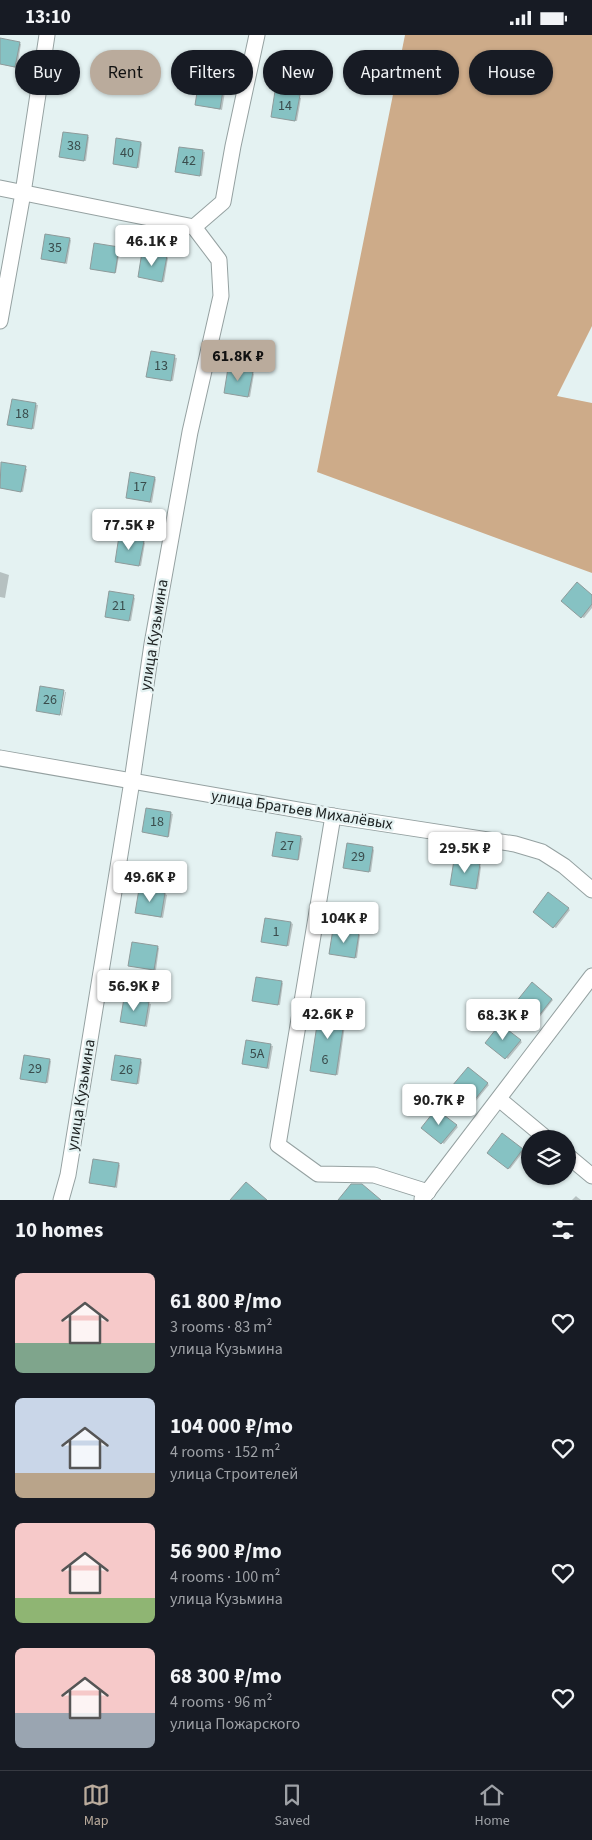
<!DOCTYPE html>
<html lang="en">
<head>
<meta charset="utf-8">
<style>
  body { margin:0; font-family:"Source Sans 3",sans-serif; background:#242831; color:#f1f3f6; height:100vh; display:flex; flex-direction:column; font-size:19px; white-space:nowrap }
  * { box-sizing:border-box; margin:0 }
  p { font-size:16px; color:#9ea1a6 }
  .icon { flex:none; width:28px; height:28px; fill:none; stroke:currentColor; stroke-width:2; stroke-linecap:round; stroke-linejoin:round }
  .map { position:relative; height:1165px; overflow:hidden }
  .drawer { display:flex; flex-direction:column; background:#171b24; flex:1 }
  .drawer>* { flex:none }
  .banner { position:absolute; left:15px; top:15px; width:562px; height:45px; display:flex; gap:10px }
  .fabs { position:absolute; left:521px; top:1095px; display:grid; gap:10px }
  .fabs a { display:grid; place-items:center; width:55px; height:55px; border-radius:50%; background:#171b24; box-shadow:0 1px 4px #0004; font-size:25px }
  .price { position:absolute; translate:-50% -42px; padding:0 11px; border-radius:5px; background:#fff; color:#222; font-size:16px; line-height:32px; filter:drop-shadow(0 1px 2px #0008) }
  .price::after { content:''; position:absolute; left:50%; top:30px; width:15px; height:11px; margin-left:-8px; background:inherit; clip-path:polygon(0 0,100% 0,50% 100%) }
  .price.on { background:#baab9c; color:#111 }
  ul { padding:0; list-style:none }
  li { display:flex; align-items:center; gap:15px; height:125px; padding:0 15px }
  li span { display:grid; place-items:center; flex:none; width:140px; height:100px; border-radius:8px; color:#555 }
  li>.icon { margin-inline-start:auto }
  span .icon { width:60px; height:60px; fill:#fffc; stroke-width:1 }
  li b { font-size:21px }
  h2 { display:flex; justify-content:space-between; align-items:center; height:60px; padding:0 15px; font-size:21px }
  .chip { padding:0 18px; border-radius:22px; background:#171b24; box-shadow:0 1px 4px #0004; font-size:18px; line-height:45px }
  .chip.on { background:#baab9c; color:#111 }
  .status { display:flex; justify-content:space-between; align-items:center; height:35px; padding:0 25px; background:#171b24; direction:ltr }
  .status svg { height:14px; fill:currentColor }
  .tab-bar { display:flex; justify-content:space-around; align-items:center; height:70px; border-top:1px solid #363941; background:#171b24; font-size:14px; color:#9ea1a6 }
  .tab-bar a { display:grid; justify-items:center; gap:2px }
  .tab-bar .on { color:#baab9c }
  .map>svg:first-child { display:block }
  .forest { fill:#cdab89 }
  .shadow { fill:#0003 }
  .building { fill:#86c2c3; stroke:#8e9b9b }
  .lines { fill:none; stroke-linecap:round; stroke-linejoin:round }
  .street-casing { stroke:#95a1a1; stroke-width:17 }
  .street { stroke:#fff; stroke-width:15 }
  .labels { text-anchor:middle; dominant-baseline:central; stroke-width:4.5; stroke-linejoin:round; paint-order:stroke }
  .number-label { font-size:14px; fill:#3a4c4c }
  .street-label { font-size:16px; fill:#202525; stroke:#e4f2f2 }
</style>
</head>
<body>
<div class="status"><b>13:10</b><svg viewBox="0 0 49 12"><path d="M0 12V9h3v3zM5 12V6h3v6zM10 12V3h3v9zM15 12V0h3v12zM26 1h20v11H26zM47 4h2v5h-2z"/></svg></div>
<div class="map">
<svg width="592" height="1165" viewBox="0 0 592 1165">
  <rect width="100%" height="100%" fill="#e4f2f2"/>
  <polygon class="forest" points="405,0 592,0 592,291 557,361 592,368 592,538 317,437"/>
  <g class="shadow">
    <polygon points="0,4 21,9 17,33 0,29"/>
    <polygon points="224,50 226,51 222,75 197,70"/>
    <polygon points="299,62 301,63 297,86 274,82"/>
    <polygon points="87,101 89,102 86,126 61,122"/>
    <polygon points="141,108 142,109 139,133 114,129"/>
    <polygon points="180,113 205,117 202,141 177,137"/>
    <polygon points="69,204 71,205 67,229 42,224"/>
    <polygon points="118,213 120,215 116,238 93,234"/>
    <polygon points="166,222 168,223 164,247 139,242"/>
    <polygon points="152,318 177,323 173,346 150,342"/>
    <polygon points="252,338 254,339 250,362 225,357"/>
    <polygon points="13,366 38,370 34,394 11,390"/>
    <polygon points="2,429 27,434 23,457 0,453"/>
    <polygon points="154,443 156,444 152,468 127,462"/>
    <polygon points="143,507 145,508 141,531 118,527"/>
    <polygon points="0,537 9,540 5,563 0,562"/>
    <polygon points="592,561 592,573 584,583 582,582"/>
    <polygon points="133,562 135,563 131,586 108,582"/>
    <polygon points="65,657 66,657 62,681 61,680"/>
    <polygon points="147,774 173,779 169,802 143,797"/>
    <polygon points="277,798 303,803 299,825 275,821"/>
    <polygon points="372,813 374,815 371,837 346,833"/>
    <polygon points="480,831 481,832 478,854 454,850"/>
    <polygon points="165,859 167,860 163,883 137,878"/>
    <polygon points="550,860 570,875 556,893 554,892"/>
    <polygon points="291,888 293,889 289,911 263,907"/>
    <polygon points="358,899 360,900 357,923 332,919"/>
    <polygon points="157,912 159,913 156,935 129,931"/>
    <polygon points="281,947 283,948 280,970 254,966"/>
    <polygon points="534,950 553,965 539,983 538,982"/>
    <polygon points="125,965 151,969 147,992 121,987"/>
    <polygon points="345,975 347,976 338,1040 314,1036"/>
    <polygon points="502,991 522,1007 508,1024 487,1008"/>
    <polygon points="247,1006 273,1011 269,1034 243,1029"/>
    <polygon points="49,1025 51,1026 48,1048 24,1044"/>
    <polygon points="140,1025 142,1027 139,1049 114,1045"/>
    <polygon points="470,1034 489,1050 475,1067 473,1066"/>
    <polygon points="438,1076 458,1092 444,1109 422,1093"/>
    <polygon points="504,1101 524,1116 510,1134 508,1132"/>
    <polygon points="118,1129 120,1130 117,1153 90,1148"/>
    <polygon points="576,1161 577,1162 581,1165 572,1165"/>
  </g>
  <g class="building">
    <polygon points="0,3 20,7 15,32 0,29"/>
    <polygon points="199,45 224,49 220,74 195,70"/>
    <polygon points="275,56 300,60 295,86 271,82"/>
    <polygon points="63,97 88,100 84,126 59,122"/>
    <polygon points="116,103 141,107 137,133 113,129"/>
    <polygon points="179,112 203,115 200,141 175,137"/>
    <polygon points="45,199 70,203 65,228 41,224"/>
    <polygon points="94,208 119,212 115,238 90,234"/>
    <polygon points="142,217 167,221 162,247 138,242"/>
    <polygon points="151,316 175,320 171,346 146,342"/>
    <polygon points="228,333 253,337 248,362 224,358"/>
    <polygon points="12,364 36,368 32,394 7,390"/>
    <polygon points="1,427 26,431 21,457 0,453"/>
    <polygon points="130,437 155,442 150,467 126,463"/>
    <polygon points="119,501 144,506 139,531 115,527"/>
    <polygon points="577,547 592,560 592,569 581,583 561,566"/>
    <polygon points="109,556 134,560 129,586 105,582"/>
    <polygon points="40,651 64,655 60,680 36,676"/>
    <polygon points="146,773 171,777 168,802 142,797"/>
    <polygon points="276,797 301,801 298,825 272,821"/>
    <polygon points="347,808 373,812 369,837 343,833"/>
    <polygon points="454,825 480,829 476,854 450,850"/>
    <polygon points="139,854 165,858 161,882 135,878"/>
    <polygon points="548,857 569,873 553,893 533,877"/>
    <polygon points="265,883 291,887 287,911 261,907"/>
    <polygon points="333,894 359,898 355,923 329,919"/>
    <polygon points="132,907 158,911 154,935 128,931"/>
    <polygon points="256,942 282,946 278,970 252,966"/>
    <polygon points="532,947 552,964 537,983 516,967"/>
    <polygon points="124,963 149,967 145,991 120,987"/>
    <polygon points="320,970 346,974 336,1040 310,1036"/>
    <polygon points="500,989 521,1005 505,1024 485,1008"/>
    <polygon points="246,1005 271,1009 267,1033 242,1029"/>
    <polygon points="24,1020 50,1024 46,1048 20,1044"/>
    <polygon points="115,1020 141,1024 137,1049 111,1045"/>
    <polygon points="468,1032 488,1048 473,1067 452,1051"/>
    <polygon points="436,1074 457,1090 441,1109 421,1093"/>
    <polygon points="502,1098 523,1114 508,1134 487,1118"/>
    <polygon points="93,1124 119,1128 115,1152 89,1148"/>
    <polygon points="246,1147 267,1165 230,1165"/>
    <polygon points="351,1149 362,1149 381,1165 338,1165"/>
  </g>
  <g class="lines">
    <g class="street-casing">
      <g id="street">
        <polyline points="0,153 194,192"/>
        <polyline points="194,192 223,167 233,111 257,0"/>
        <polyline points="0,286 23,158 47,0"/>
        <polyline points="0,723 333,781 515,809 542,817 564,831 592,855"/>
        <polyline points="333,781 278,1110 318,1139 374,1140 428,1157"/>
        <polyline points="499,1064 547,1104"/>
        <polyline points="568,1121 592,1141"/>
        <polyline points="422,1164 592,941"/>
        <polyline points="61,1165 68,1140 132,746 152,609 190,397 221,261 219,225 194,192"/>
      </g>
    </g>
    <use href="#street" class="street"/>
  </g>
  <g class="labels">
    <g class="number-label">
      <text x="285" y="71">14</text>
      <text x="74" y="111">38</text>
      <text x="127" y="118">40</text>
      <text x="189" y="126">42</text>
      <text x="55" y="213">35</text>
      <text x="161" y="331">13</text>
      <text x="22" y="379">18</text>
      <text x="140" y="452">17</text>
      <text x="119" y="571">21</text>
      <text x="50" y="665">26</text>
      <text x="157" y="787">18</text>
      <text x="287" y="811">27</text>
      <text x="358" y="822">29</text>
      <text x="276" y="897">1</text>
      <text x="257" y="1019">5А</text>
      <text x="325" y="1025">6</text>
      <text x="35" y="1034">29</text>
      <text x="126" y="1035">26</text>
    </g>
    <g class="street-label">
      <text transform="translate(154 600) rotate(-81)">улица Кузьмина</text>
      <text transform="translate(302 775) rotate(9)">улица Братьев Михалёвых</text>
      <text transform="translate(81 1060) rotate(-81)">улица Кузьмина</text>
    </g>
  </g>
</svg>
<div class="fabs">
<a><svg class="icon" aria-label="layers" viewBox="0 0 24 24"><path d="M12 4l9 5-9 5-9-5zM3 14l9 5 9-5"/></svg></a>
</div>
<b class="price" style="left:152px;top:232px">46.1K ₽</b>
<b class="price on" style="left:238px;top:347px">61.8K ₽</b>
<b class="price" style="left:129px;top:516px">77.5K ₽</b>
<b class="price" style="left:465px;top:839px">29.5K ₽</b>
<b class="price" style="left:150px;top:868px">49.6K ₽</b>
<b class="price" style="left:344px;top:909px">104K ₽</b>
<b class="price" style="left:134px;top:977px">56.9K ₽</b>
<b class="price" style="left:328px;top:1005px">42.6K ₽</b>
<b class="price" style="left:503px;top:1006px">68.3K ₽</b>
<b class="price" style="left:439px;top:1091px">90.7K ₽</b>
<div class="banner">
<a class="chip">Buy</a>
<a class="chip on">Rent</a>
<a class="chip">Filters</a>
<a class="chip">New</a>
<a class="chip">Apartment</a>
<a class="chip">House</a>
</div>
</div>
<section class="drawer">
<h2>10 homes<svg class="icon" aria-label="filters" viewBox="0 0 24 24"><path d="M4 7h16M4 17h16"/><circle cx="9" cy="7" r="2"/><circle cx="15" cy="17" r="2"/></svg></h2>
<ul>
<li><span style="background:linear-gradient(#f6c9c9 70%,#7fa58c 0)"><svg class="icon" aria-label="home" viewBox="0 0 24 24"><path d="M3 11l9-7 9 7M6 9v11h12V9"/></svg></span><div><b>61 800 ₽/mo</b><p>3 rooms · 83 m²</p><p>улица Кузьмина</p></div><svg class="icon" aria-label="heart" viewBox="0 0 24 24"><path d="M12 20l-8-8c-3-5 5-10 8-4 3-6 11-1 8 4z"/></svg></li>
<li><span style="background:linear-gradient(#c9d6e8 75%,#b9a48a 0)"><svg class="icon" aria-label="home" viewBox="0 0 24 24"><path d="M3 11l9-7 9 7M6 9v11h12V9"/></svg></span><div><b>104 000 ₽/mo</b><p>4 rooms · 152 m²</p><p>улица Строителей</p></div><svg class="icon" aria-label="heart" viewBox="0 0 24 24"><path d="M12 20l-8-8c-3-5 5-10 8-4 3-6 11-1 8 4z"/></svg></li>
<li><span style="background:linear-gradient(#f6c9c9 75%,#8fb573 0)"><svg class="icon" aria-label="home" viewBox="0 0 24 24"><path d="M3 11l9-7 9 7M6 9v11h12V9"/></svg></span><div><b>56 900 ₽/mo</b><p>4 rooms · 100 m²</p><p>улица Кузьмина</p></div><svg class="icon" aria-label="heart" viewBox="0 0 24 24"><path d="M12 20l-8-8c-3-5 5-10 8-4 3-6 11-1 8 4z"/></svg></li>
<li><span style="background:linear-gradient(#f6c9c9 65%,#9aa5b1 0)"><svg class="icon" aria-label="home" viewBox="0 0 24 24"><path d="M3 11l9-7 9 7M6 9v11h12V9"/></svg></span><div><b>68 300 ₽/mo</b><p>4 rooms · 96 m²</p><p>улица Пожарского</p></div><svg class="icon" aria-label="heart" viewBox="0 0 24 24"><path d="M12 20l-8-8c-3-5 5-10 8-4 3-6 11-1 8 4z"/></svg></li>
</ul>
</section>
<nav class="tab-bar">
<a class="on"><svg class="icon" aria-label="map" viewBox="0 0 24 24"><path d="M3 6l6-2 6 2 6-2v14l-6 2-6-2-6 2zM9 4v14M15 6v14"/></svg>Map</a>
<a><svg class="icon" aria-label="saved" viewBox="0 0 24 24"><path d="M7 4h10v16l-5-4-5 4z"/></svg>Saved</a>
<a><svg class="icon" aria-label="home" viewBox="0 0 24 24"><path d="M3 11l9-7 9 7M6 9v11h12V9"/></svg>Home</a>
</nav>
</body>
</html>
